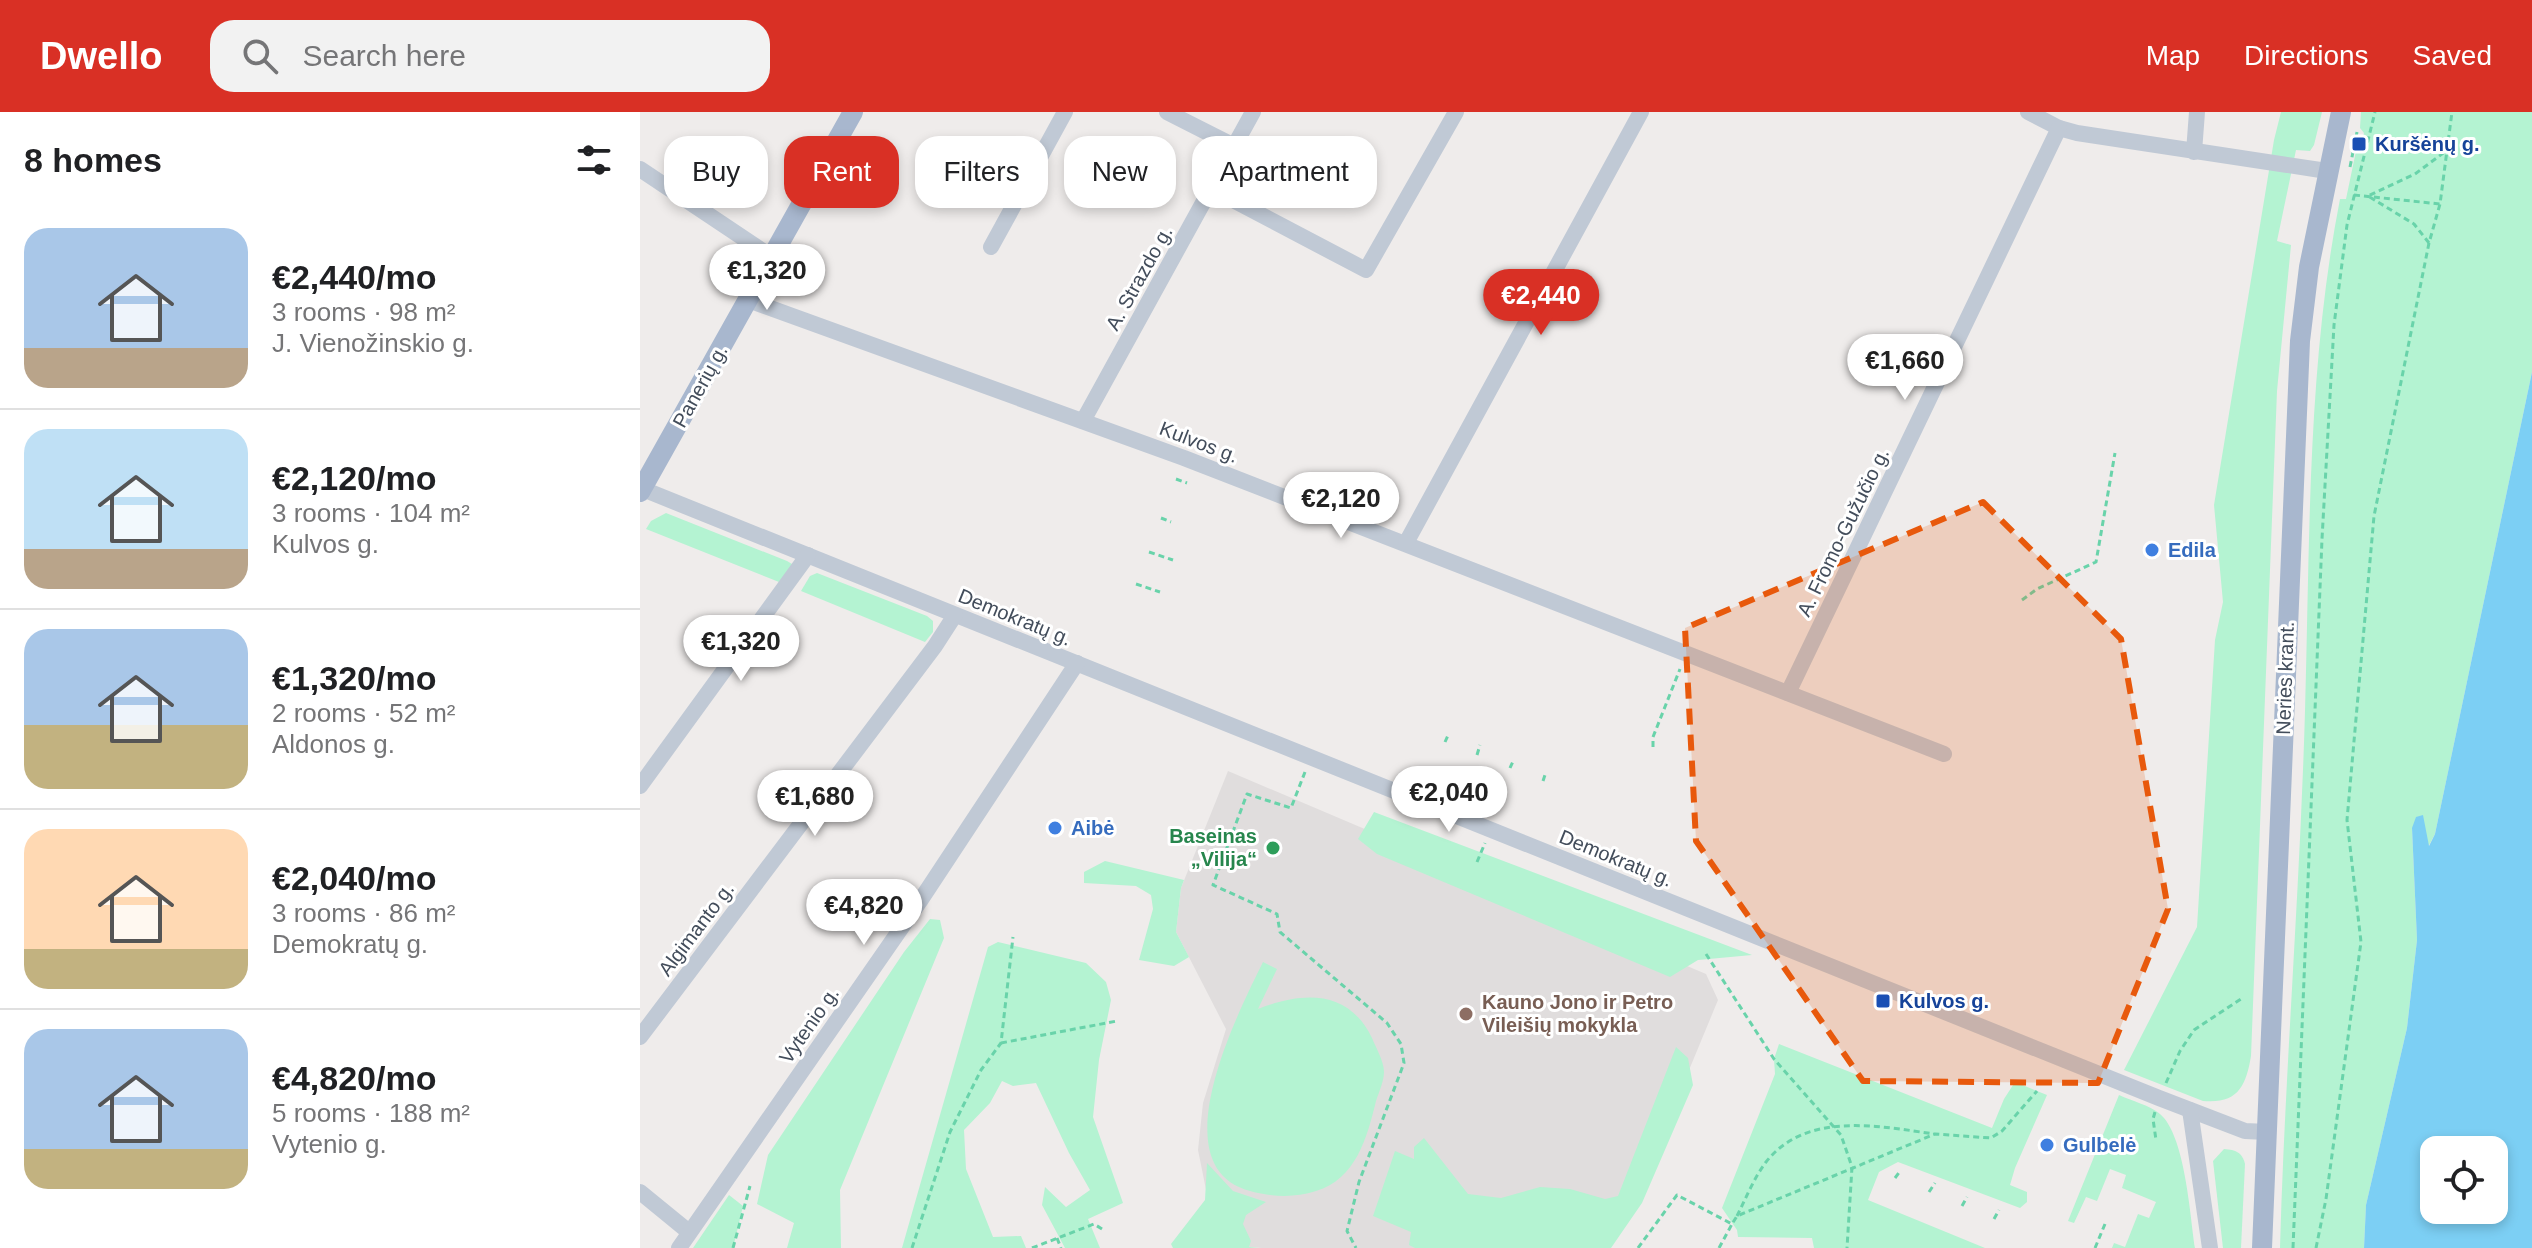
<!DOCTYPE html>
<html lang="en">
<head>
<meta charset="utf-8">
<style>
  body { margin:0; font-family:Arial,sans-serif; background:#f2f2f2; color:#202124; height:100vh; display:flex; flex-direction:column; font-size:30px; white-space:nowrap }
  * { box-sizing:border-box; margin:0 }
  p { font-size:26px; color:#757577 }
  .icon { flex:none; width:44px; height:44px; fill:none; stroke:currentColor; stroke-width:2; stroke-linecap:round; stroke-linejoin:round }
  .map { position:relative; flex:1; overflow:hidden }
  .details { display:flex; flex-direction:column; background:#fff; width:640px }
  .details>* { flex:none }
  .guide { position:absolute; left:24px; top:24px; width:760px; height:72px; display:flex; gap:16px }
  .tools { position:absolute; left:1780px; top:1024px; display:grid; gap:16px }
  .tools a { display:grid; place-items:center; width:88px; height:88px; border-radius:16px; background:#fff; box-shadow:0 4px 12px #0003; font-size:40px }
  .price { position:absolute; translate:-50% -68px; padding:0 18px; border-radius:28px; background:#fff; color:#222; font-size:26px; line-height:52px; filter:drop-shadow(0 2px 4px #0008) }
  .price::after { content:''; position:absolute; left:50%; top:48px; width:24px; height:18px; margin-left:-12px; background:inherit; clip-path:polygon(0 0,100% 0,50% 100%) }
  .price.selected { background:#d93025; color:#fff }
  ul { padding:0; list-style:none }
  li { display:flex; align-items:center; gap:24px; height:200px; padding:0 24px }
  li+li { border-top:2px solid #e0e0e0 }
  li span { display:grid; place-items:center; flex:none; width:224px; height:160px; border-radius:24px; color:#555 }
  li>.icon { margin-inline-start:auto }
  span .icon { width:96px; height:96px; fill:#fffc; stroke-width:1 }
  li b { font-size:34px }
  h2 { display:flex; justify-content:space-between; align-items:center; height:96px; padding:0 24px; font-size:34px }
  .chip { padding:0 28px; border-radius:24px; background:#fff; box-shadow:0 4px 12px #0003; font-size:28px; line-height:72px }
  .chip.selected { background:#d93025; color:#fff }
  header { display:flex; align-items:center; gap:48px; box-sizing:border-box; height:112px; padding:0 40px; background:#d93025; color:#fff }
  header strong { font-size:38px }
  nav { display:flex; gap:44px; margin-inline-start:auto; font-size:28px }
  .search { width:560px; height:72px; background:#f2f2f2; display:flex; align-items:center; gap:20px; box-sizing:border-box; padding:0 28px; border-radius:24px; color:#757577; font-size:30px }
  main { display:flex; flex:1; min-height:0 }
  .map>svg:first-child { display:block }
  .education { fill:#e0dddd }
  .green { fill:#b4f3d2 }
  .water { fill:#7ccff4; fill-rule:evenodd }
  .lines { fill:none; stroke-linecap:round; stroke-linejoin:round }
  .path { stroke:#69d3aa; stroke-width:3; stroke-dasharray:6 4; stroke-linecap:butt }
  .minor { stroke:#c0c9d5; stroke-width:16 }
  .major { stroke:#a8b7ce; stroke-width:20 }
  .marked { fill:#e8590c; fill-opacity:0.2; stroke:#e8590c; stroke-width:6; stroke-dasharray:16 10; stroke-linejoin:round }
  .transit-dot { fill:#1a4fb4; stroke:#fff; stroke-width:3 }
  .shop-dot { fill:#3f7fe0; stroke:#fff; stroke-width:3 }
  .leisure-dot { fill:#2e9e5b; stroke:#fff; stroke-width:3 }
  .education-dot { fill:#8d6e63; stroke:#fff; stroke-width:3 }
  .labels { text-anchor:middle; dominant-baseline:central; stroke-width:6; stroke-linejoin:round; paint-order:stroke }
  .transit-label { font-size:20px; font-weight:bold; fill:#164399; stroke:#fff; text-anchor:start }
  .street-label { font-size:20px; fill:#434d5b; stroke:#fff }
  .shop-label { font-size:20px; font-weight:bold; fill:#366cbe; stroke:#fff; text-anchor:start }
  .leisure-label { font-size:20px; font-weight:bold; fill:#27864d; stroke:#fff; text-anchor:end }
  .education-label { font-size:20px; font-weight:bold; fill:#785e54; stroke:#fff; text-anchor:start }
</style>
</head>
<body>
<header>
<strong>Dwello</strong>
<div class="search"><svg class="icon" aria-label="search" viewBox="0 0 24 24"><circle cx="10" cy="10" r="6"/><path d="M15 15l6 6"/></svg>Search here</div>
<nav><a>Map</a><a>Directions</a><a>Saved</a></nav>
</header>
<main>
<section class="details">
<h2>8 homes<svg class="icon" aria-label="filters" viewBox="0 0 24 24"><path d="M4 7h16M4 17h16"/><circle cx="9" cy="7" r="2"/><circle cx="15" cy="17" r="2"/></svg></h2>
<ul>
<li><span style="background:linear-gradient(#a9c7e8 75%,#b9a48a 0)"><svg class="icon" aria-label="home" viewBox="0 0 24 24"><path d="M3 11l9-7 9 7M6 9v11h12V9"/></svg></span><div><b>€2,440/mo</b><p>3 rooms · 98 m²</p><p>J. Vienožinskio g.</p></div></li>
<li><span style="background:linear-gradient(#bfe0f5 75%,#b9a48a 0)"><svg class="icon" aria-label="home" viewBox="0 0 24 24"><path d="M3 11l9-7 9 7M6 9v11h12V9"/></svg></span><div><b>€2,120/mo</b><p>3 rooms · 104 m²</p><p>Kulvos g.</p></div></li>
<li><span style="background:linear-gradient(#a9c7e8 60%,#c2b280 0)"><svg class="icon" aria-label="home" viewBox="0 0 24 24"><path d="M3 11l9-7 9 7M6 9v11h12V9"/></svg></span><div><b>€1,320/mo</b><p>2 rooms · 52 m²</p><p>Aldonos g.</p></div></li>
<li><span style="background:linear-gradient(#ffd9b3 75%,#c2b280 0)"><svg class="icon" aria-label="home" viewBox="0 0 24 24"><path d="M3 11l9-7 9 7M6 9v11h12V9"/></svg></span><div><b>€2,040/mo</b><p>3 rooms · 86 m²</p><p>Demokratų g.</p></div></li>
<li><span style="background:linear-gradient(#a9c7e8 75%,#c2b280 0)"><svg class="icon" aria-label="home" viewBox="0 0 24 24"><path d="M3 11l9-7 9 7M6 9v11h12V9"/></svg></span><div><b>€4,820/mo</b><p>5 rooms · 188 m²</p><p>Vytenio g.</p></div></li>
</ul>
</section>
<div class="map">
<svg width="1892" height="1136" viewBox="0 0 1892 1136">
  <rect width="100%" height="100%" fill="#efeceb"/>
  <polygon class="education" points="588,659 1066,862 1078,888 994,1091 930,1136 621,1136 577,1132 558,1038 563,991 586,917 536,820 541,776"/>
  <g class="green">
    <path d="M1641,0H1682L1674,33L1670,39L1656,38L1637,129L1651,133L1637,279L1611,944C1606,974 1598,992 1563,989L1484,958L1557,815L1575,528L1583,490L1574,393L1634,28Z"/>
    <path d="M1721,0H1892V260L1795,722L1788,735L1772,716L1777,828L1767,916L1726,1093L1724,1136H1640C1645,957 1660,778 1665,599C1670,428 1667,255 1700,87H1706L1716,39L1719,38L1724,21L1720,16Z"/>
    <polygon points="26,401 147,449 152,452 144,472 6,417 11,409"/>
    <polygon points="177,461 287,504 293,509 293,520 285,530 161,479 170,464"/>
    <polygon points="734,700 1112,843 1058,848 1030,865 737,742 718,727"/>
    <polygon points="465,749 544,768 541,776 536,820 549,845 534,854 499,848 513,797 511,783 496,774 444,771 444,760"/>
    <polygon points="290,807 300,808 304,826 200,1078 201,1136 147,1136 154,1111 117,1092 128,1043 264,840"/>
    <polygon points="358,830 446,851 466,870 471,888 459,948 453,1005 483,1091 448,1107 460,1136 425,1136 402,1093 405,1075 426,1095 450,1078 429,1041 396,971 373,974 362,969 350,991 324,1018 326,1057 353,1125 381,1124 386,1136 262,1136 348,835"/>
    <path d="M623,850L637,857L618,897C661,880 708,876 732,926C736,936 744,949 744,960C744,969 739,980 736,989C727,1026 716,1067 676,1079C654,1086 632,1085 610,1079C519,1055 598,901 623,850Z"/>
    <polygon points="1139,932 1352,1016 1364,987 1375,970 1407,983 1375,1056 1370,1073 1387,1080 1387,1090 1380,1096 1258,1050 1239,1060 1228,1088 1345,1136 1174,1136 1172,1126 1098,1125 1097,1118 1082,1096 1135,962 1134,947"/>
    <polygon points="1036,935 1048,946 1053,973 1002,1091 971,1136 775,1136 769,1133 771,1120 733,1104 755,1039 774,1047 774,1035 784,1026 828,1082 861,1086 900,1075 930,1077 965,1087 978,1084"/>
    <path d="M1479,983C1492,989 1509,993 1520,1002C1545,1023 1550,1103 1555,1136H1472L1474,1131L1485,1135L1498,1102L1509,1106L1516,1090L1482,1076L1486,1063L1470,1057L1457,1089L1446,1085L1434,1111L1428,1109Z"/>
    <path d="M1584,1037C1596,1038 1602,1040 1605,1052L1601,1136H1583L1573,1049Z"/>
    <polygon points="567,1051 593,1079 626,1090 606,1103 603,1112 611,1129 609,1135 619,1136 533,1136 531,1132 565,1088"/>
    <polygon points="89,1083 103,1094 93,1136 53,1136"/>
  </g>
  <path class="water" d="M1892,260V1136H1724L1726,1093L1767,916L1777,828L1772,716L1776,705L1783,703L1789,734L1795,722ZM1794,1038H1854V1098H1794Z"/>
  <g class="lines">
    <g class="path">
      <polyline points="1710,55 1717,20"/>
      <polyline points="1714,83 1800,92"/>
      <polyline points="1789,131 1774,112 1728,84 1775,62 1806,39"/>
      <polyline points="536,367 547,371"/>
      <polyline points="521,406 531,410"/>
      <polyline points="509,440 533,448"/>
      <polyline points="496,472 520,480"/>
      <polyline points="1382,488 1397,477 1456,450 1475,341"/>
      <polyline points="805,630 809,621"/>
      <polyline points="1013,635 1013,625 1040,557"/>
      <polyline points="837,643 840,633"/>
      <polyline points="870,656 874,647"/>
      <polyline points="665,660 651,696 607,682 573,773 637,802 640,820 747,911 761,932 764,951 719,1070 707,1119 716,1136"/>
      <polyline points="903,669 906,660"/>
      <polyline points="837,750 845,731"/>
      <polyline points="1066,842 1134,947 1201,1023 1212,1055 1207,1136"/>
      <polyline points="361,931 477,909"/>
      <polyline points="1526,971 1540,939 1554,918 1601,887"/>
      <polyline points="1515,1000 1513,1007 1516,1028"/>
      <polyline points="1255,1066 1261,1058"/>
      <polyline points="1289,1080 1295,1071"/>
      <polyline points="1322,1094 1327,1085"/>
      <path d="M1097,1104C1106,1086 1114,1066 1126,1050C1166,999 1239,1014 1294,1022"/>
      <polyline points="1354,1107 1359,1098"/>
      <polyline points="417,1126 421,1136"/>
      <polyline points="93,1136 110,1074"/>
      <polyline points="272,1136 310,1020 341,958 361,931 373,825"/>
      <polyline points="392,1136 454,1112 462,1117"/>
      <polyline points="998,1136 1037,1083 1092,1112 1097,1104 1295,1022 1351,1026 1362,1019 1397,979"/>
      <polyline points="1079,1136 1092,1112"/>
      <polyline points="1455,1136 1465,1112"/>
      <polyline points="1653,1136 1682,427 1694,213 1707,113 1735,0"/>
      <polyline points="1676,1136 1686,1087 1721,830 1707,708 1734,404 1789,131 1800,92 1812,0"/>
    </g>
    <g class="minor">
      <polyline points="527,0 594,34"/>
      <polyline points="1388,0 1419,16 1437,21 1687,59"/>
      <polyline points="1554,40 1557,0"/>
      <polyline points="0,57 133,146"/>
      <polyline points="572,77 726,158 816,0"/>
      <polyline points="351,135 425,0"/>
      <polyline points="108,188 544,346 1304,642"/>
      <polyline points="443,309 613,0"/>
      <polyline points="0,376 1519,986 1605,1019 1627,1020"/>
      <polyline points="766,431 1001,0"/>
      <polyline points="1148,581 1419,16"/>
      <polyline points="0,674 168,443"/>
      <polyline points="0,925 295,534 315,503"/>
      <polyline points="1550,998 1570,1136"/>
      <polyline points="0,1080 49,1120"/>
      <polyline points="39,1136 280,789 437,551"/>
    </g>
    <g class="major">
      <polyline points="0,380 213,0"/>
      <polyline points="1622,1136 1660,229 1669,155 1701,0"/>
    </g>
  </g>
  <path class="marked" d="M1343,390L1481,527L1528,797L1458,971L1223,969L1056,729L1045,516Z"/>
  <g class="transit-dot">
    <rect x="1711" y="24" width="16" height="16" rx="4"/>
    <rect x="1235" y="881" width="16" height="16" rx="4"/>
  </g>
  <g class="shop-dot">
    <circle cx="1512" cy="438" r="8"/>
    <circle cx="415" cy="716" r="8"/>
    <circle cx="1407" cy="1033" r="8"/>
  </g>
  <circle class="leisure-dot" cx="633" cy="736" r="8"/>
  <circle class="education-dot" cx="826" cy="902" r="8"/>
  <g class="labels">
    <g class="transit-label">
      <text x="1735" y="32">Kuršėnų g.</text>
      <text x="1259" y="889">Kulvos g.</text>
    </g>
    <g class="street-label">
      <text transform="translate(499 166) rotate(-61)">A. Strazdo g.</text>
      <text transform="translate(60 274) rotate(-61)">Panerių g.</text>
      <text transform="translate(559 330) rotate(21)">Kulvos g.</text>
      <text transform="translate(1203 420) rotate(-64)">A. Fromo-Gužučio g.</text>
      <text transform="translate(375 505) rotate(22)">Demokratų g.</text>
      <text transform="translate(1645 566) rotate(-88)">Neries krant.</text>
      <text transform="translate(976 746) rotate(22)">Demokratų g.</text>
      <text transform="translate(56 817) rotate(-53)">Algimanto g.</text>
      <text transform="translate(169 913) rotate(-55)">Vytenio g.</text>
    </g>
    <g class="shop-label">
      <text x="1528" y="438">Edila</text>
      <text x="431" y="716">Aibė</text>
      <text x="1423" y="1033">Gulbelė</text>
    </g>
    <g class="leisure-label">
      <text x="617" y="724">Baseinas<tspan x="617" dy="23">„Vilija“</tspan></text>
    </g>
    <g class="education-label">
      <text x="842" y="890">Kauno Jono ir Petro<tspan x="842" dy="23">Vileišių mokykla</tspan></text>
    </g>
  </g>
</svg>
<div class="tools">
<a><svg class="icon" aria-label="locate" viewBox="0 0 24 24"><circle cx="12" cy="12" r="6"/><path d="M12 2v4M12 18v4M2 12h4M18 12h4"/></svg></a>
</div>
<b class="price" style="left:127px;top:200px">€1,320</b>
<b class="price selected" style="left:901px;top:225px">€2,440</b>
<b class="price" style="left:1265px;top:290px">€1,660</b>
<b class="price" style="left:701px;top:428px">€2,120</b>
<b class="price" style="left:101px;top:571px">€1,320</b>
<b class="price" style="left:809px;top:722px">€2,040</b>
<b class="price" style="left:175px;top:726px">€1,680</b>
<b class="price" style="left:224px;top:835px">€4,820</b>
<div class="guide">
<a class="chip">Buy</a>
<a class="chip selected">Rent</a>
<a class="chip">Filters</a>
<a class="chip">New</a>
<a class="chip">Apartment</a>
</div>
</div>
</main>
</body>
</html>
